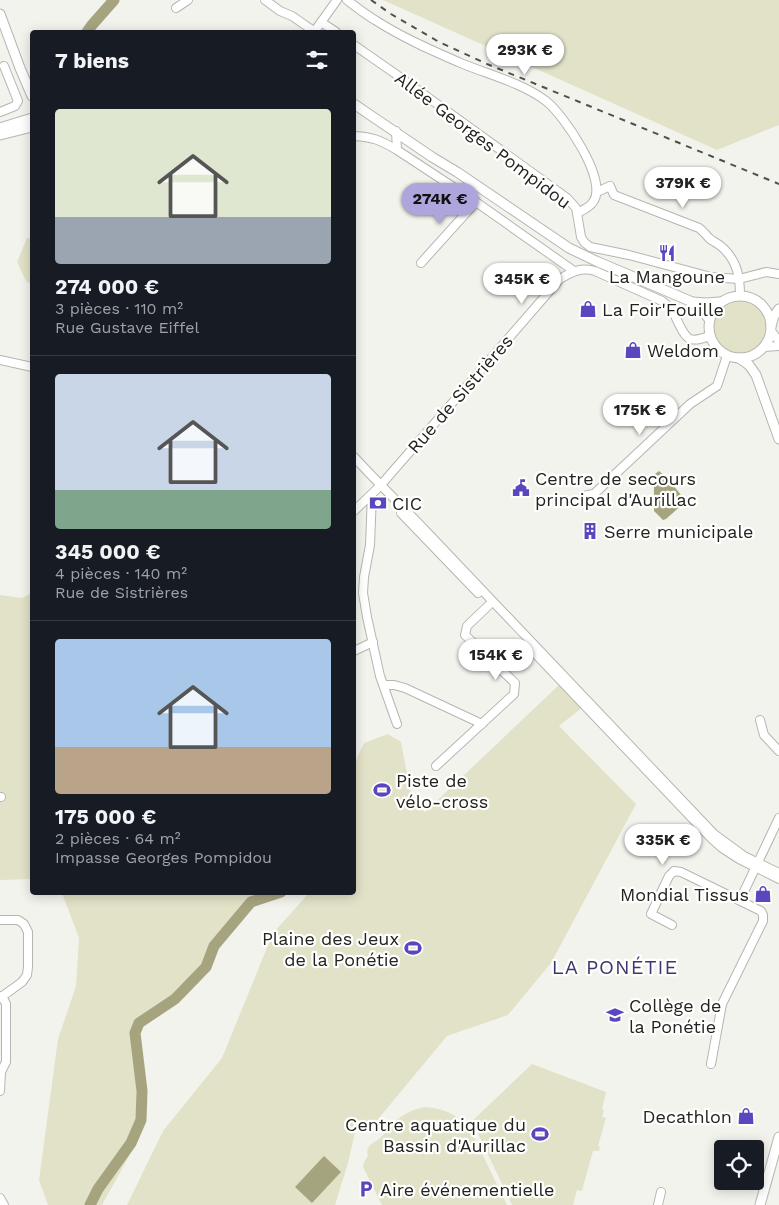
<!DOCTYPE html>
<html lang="fr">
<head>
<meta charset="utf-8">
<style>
  body { margin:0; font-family:"Work Sans",sans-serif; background:#242831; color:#f1f3f6; height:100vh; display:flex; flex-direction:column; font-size:19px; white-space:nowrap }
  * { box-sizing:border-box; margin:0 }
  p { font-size:16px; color:#9ea1a6 }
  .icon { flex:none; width:28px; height:28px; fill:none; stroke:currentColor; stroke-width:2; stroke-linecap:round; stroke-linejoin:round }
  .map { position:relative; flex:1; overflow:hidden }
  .side { position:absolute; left:30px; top:30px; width:326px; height:865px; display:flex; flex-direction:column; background:#171b24; border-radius:5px; box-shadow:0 2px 12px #0003 }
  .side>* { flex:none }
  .buttons { position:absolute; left:714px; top:1140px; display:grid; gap:10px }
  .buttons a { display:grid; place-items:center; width:50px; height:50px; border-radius:5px; background:#171b24; box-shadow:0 2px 12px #0003; font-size:25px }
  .price { position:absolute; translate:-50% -42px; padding:0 11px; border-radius:18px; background:#fff; color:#222; font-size:16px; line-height:32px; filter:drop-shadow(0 1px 2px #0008) }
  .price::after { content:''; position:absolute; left:50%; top:30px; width:15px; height:11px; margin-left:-8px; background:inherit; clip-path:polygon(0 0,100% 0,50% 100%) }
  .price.selected { background:#aea5dd; color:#111 }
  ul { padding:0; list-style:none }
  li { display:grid; align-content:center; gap:10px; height:265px; padding:0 25px }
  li+li { border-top:1px solid #363941 }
  li span { display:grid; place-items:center; height:155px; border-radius:5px; color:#555 }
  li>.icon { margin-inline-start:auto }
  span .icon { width:90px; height:90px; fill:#fffc; stroke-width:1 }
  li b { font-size:21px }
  h2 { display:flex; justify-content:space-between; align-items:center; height:60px; padding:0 25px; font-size:21px }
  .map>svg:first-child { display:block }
  .green { fill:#e2e2c8 }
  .water { fill:#a6a47f }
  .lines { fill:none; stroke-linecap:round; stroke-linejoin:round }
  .river { stroke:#a6a47f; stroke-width:11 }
  .minor-casing { stroke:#b6b6b1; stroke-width:10 }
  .major-casing { stroke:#b6b6b1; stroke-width:11 }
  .minor { stroke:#fff; stroke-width:8 }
  .major { stroke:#fff; stroke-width:9 }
  .rail { stroke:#50504e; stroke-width:2; stroke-dasharray:6 6; stroke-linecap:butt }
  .labels { text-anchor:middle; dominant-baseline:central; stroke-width:4.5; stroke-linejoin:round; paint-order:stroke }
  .street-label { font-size:18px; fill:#232321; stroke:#fffffe }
  .poi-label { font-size:18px; fill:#232321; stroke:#fffffe; text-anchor:start }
  .quarter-label { font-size:20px; letter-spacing:1px; fill:#3c3571; stroke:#fffffe }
</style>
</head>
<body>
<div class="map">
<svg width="779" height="1205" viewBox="0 0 779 1205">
  <rect width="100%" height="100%" fill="#f3f3ee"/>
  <g class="green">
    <polygon points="383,0 779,0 779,125 717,150"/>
    <polygon points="27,238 32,239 32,285 26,281 17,262"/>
    <circle cx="740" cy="326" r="27"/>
    <polygon points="32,593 32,879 0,880 0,595 22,598"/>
    <polygon points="560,684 583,707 559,726 636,804 551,963 508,1015 447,1036 374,1124 357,1124 348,1163 335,1205 127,1205 163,1131 222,1058 273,933 309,893 354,892 354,764 364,743 388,734 401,742 412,800 425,812"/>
    <polygon points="62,893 267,893 248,902 213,943 204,967 182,989 150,1009 134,1031 138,1140 102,1205 48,1205 39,1180 58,1039 76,986 79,938"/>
    <polygon points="532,1064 606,1092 602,1109 604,1110 602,1117 606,1118 598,1146 600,1147 599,1151 593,1151 583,1187 582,1191 577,1190 573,1205 512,1205 472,1121"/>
    <path d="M425,1107C448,1109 460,1116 473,1135L507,1205H382L363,1167L364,1162L368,1156C365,1145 373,1144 380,1138C384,1135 387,1130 390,1126C402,1115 409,1110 425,1107Z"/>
  </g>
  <g class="water">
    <polygon points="659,471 669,480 685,500 684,503 666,519 663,520 654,511 654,478 655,474"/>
    <polygon points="324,1156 341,1172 312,1203 295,1187"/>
  </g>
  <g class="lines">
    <g class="river">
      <polyline points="87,32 92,25 114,0"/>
      <polyline points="90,1205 98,1189 131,1143 141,1120 142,1091 135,1033 139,1023 175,999 206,967 214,946 251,902 281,892"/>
    </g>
    <g class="minor-casing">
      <g id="minor">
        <polyline points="265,0 280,11 292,16 315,32"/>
        <path d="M347,0C356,7 365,14 375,20C403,38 433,51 463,64C490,75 522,83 546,101C564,115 609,181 593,202C589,208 583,210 577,213"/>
        <polyline points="176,8 188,0"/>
        <polyline points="321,22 336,32"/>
        <polyline points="314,32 337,0"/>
        <polyline points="354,45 397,75 567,198 576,208 577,213 581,237 584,242 590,247 629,255 711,277 739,279 766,272 779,274"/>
        <polyline points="0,112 15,106 18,101 4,66"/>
        <polyline points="396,131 397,150 476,202 574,271"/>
        <path d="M354,136C373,137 380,140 397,150"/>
        <path d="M597,192L610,186L614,195L699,228C703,231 706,235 710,239C714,242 719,244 723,248C737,261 740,277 740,295"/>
        <polyline points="421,263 476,202"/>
        <polyline points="771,331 779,341"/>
        <polyline points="764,347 779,346"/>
        <polyline points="0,360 32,367"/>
        <path d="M354,457C377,482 401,505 424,529L714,834L744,856L779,873"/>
        <polyline points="372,494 370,545 364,577 363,593 367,617 380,676 397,724"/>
        <polyline points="587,495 594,494 690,404 717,386 727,356"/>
        <path d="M354,511L380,486L560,279C571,272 581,267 595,271L662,301C666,304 670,307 673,312C677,319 683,336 690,339C696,341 704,338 709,336"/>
        <polyline points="401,513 478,593"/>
        <polyline points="527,645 710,837 722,848 739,859 779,879"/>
        <polyline points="354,651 373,642"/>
        <polyline points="384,685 394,685 405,688 482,724"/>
        <polyline points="760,720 764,735 779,751"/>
        <polyline points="436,766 514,694 515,683 465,635 467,626 489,605"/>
        <polyline points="0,797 1,797"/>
        <polyline points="740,900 779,818"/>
        <polyline points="0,920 18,920 24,924 28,932 28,967 27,975 22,982 0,998"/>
        <polyline points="672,925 651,914 669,876 674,871 681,872 761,911 763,915 763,921 722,1004 711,1064"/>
        <polyline points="0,1091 1,1072 6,1062 6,1004 2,996"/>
        <polyline points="0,1198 4,1205"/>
        <polyline points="658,1205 661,1192"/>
      </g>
    </g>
    <g class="major-casing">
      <g id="major">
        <polyline points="0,14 20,68 32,96"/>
        <polyline points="354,104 432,157 457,172 569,248 596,261 690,301 702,310 709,319"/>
        <polyline points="0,128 32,118"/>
        <polyline points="0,135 32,127"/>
        <circle cx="740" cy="327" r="31"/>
        <polyline points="693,302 705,303 720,302"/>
        <polyline points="771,326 774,316 779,309"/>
        <polyline points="739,358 749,365 756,375 779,439"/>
        <polyline points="760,1205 779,1137"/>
      </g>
    </g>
    <use href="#minor" class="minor"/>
    <use href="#major" class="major"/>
    <polyline class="rail" points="371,0 391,14 439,42 487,64 779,184"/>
  </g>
  <defs>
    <g id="restaurant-bare" transform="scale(1.35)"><path d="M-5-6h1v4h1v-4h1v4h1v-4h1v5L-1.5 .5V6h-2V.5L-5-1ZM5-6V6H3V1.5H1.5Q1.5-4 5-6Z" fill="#5b46bf" stroke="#fffffe" stroke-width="2.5" paint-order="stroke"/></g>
    <g id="shop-bare" transform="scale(1.35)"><path d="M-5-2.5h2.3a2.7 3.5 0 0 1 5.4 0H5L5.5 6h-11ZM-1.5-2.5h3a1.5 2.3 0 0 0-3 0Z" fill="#5b46bf" stroke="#fffffe" stroke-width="2.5" paint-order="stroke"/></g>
    <g id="civic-bare" transform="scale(1.35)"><path d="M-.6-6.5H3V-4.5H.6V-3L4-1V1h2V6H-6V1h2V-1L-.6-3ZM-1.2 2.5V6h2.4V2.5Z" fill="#5b46bf" stroke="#fffffe" stroke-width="2.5" paint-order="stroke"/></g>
    <g id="bank-bare" transform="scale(1.35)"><path d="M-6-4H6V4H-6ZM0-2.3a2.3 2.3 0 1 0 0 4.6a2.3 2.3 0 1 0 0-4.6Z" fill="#5b46bf" stroke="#fffffe" stroke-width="2.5" paint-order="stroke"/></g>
    <g id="building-bare" transform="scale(1.35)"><path d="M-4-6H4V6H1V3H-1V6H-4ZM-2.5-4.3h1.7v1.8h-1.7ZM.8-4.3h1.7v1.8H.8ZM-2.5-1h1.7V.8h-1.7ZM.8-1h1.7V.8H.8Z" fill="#5b46bf" stroke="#fffffe" stroke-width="2.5" paint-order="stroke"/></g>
    <g id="stadium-bare" transform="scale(1.35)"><path d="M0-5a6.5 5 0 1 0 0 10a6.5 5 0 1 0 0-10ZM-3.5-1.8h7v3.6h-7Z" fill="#5b46bf" stroke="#fffffe" stroke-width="2.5" paint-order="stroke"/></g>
    <g id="school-bare" transform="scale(1.35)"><path d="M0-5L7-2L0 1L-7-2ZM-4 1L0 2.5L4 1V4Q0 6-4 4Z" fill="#5b46bf" stroke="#fffffe" stroke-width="2.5" paint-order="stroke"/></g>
    <g id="parking-bare" transform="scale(1.35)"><path d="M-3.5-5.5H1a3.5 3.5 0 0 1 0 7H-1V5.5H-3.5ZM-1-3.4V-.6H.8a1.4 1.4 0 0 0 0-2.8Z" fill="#5b46bf" stroke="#fffffe" stroke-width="2.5" paint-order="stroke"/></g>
  </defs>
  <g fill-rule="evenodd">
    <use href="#restaurant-bare" x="667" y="253"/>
    <use href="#shop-bare" x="588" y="309"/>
    <use href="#shop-bare" x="633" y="350"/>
    <use href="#civic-bare" x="521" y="488"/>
    <use href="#bank-bare" x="378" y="503"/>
    <use href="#building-bare" x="590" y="531"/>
    <use href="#stadium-bare" x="382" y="790"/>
    <use href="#shop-bare" x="763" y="894"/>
    <use href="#stadium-bare" x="413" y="948"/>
    <use href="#school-bare" x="615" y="1015"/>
    <use href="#shop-bare" x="746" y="1116"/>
    <use href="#stadium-bare" x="540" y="1134"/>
    <use href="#parking-bare" x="366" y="1189"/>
  </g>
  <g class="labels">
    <g class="street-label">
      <text transform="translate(483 140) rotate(37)">Allée Georges Pompidou</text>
      <text transform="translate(460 394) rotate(-49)">Rue de Sistrières</text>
    </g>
    <g class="poi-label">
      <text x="667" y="276" text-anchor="middle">La Mangoune</text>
      <text x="602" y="309">La Foir'Fouille</text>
      <text x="647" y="350">Weldom</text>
      <text x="535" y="478">Centre de secours<tspan x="535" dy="21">principal d'Aurillac</tspan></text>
      <text x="392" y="503">CIC</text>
      <text x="604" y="531">Serre municipale</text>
      <text x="396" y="780">Piste de<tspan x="396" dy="21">vélo-cross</tspan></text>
      <text x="749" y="894" text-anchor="end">Mondial Tissus</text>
      <text x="399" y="938" text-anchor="end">Plaine des Jeux<tspan x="399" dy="21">de la Ponétie</tspan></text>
      <text x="629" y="1005">Collège de<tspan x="629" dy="21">la Ponétie</tspan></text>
      <text x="732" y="1116" text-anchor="end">Decathlon</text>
      <text x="526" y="1124" text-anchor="end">Centre aquatique du<tspan x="526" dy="21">Bassin d'Aurillac</tspan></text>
      <text x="380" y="1189">Aire événementielle</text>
    </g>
    <g class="quarter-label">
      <text x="615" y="967">LA PONÉTIE</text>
    </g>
  </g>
</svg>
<div class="buttons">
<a><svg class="icon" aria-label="locate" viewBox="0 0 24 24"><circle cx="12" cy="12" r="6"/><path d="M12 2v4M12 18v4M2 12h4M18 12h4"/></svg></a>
</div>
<b class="price" style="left:525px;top:76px">293K €</b>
<b class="price" style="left:683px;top:209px">379K €</b>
<b class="price selected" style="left:440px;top:225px">274K €</b>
<b class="price" style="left:522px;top:305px">345K €</b>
<b class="price" style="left:640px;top:436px">175K €</b>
<b class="price" style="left:496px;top:681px">154K €</b>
<b class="price" style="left:663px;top:866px">335K €</b>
<section class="side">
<h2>7 biens<svg class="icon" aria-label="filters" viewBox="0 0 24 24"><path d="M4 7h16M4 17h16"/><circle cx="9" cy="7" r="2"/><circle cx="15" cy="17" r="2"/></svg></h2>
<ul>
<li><span style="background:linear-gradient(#dfe7d0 70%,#9aa5b1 0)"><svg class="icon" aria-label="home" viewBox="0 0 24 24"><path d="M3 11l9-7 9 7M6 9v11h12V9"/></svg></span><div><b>274 000 €</b><p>3 pièces · 110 m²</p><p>Rue Gustave Eiffel</p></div></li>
<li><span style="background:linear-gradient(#c9d6e8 75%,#7fa58c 0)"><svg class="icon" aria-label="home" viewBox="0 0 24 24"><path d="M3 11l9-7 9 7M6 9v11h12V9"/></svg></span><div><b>345 000 €</b><p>4 pièces · 140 m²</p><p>Rue de Sistrières</p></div></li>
<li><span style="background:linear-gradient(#a9c7e8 70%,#b9a48a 0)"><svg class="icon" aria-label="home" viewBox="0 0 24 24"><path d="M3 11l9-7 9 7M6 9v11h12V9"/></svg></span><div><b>175 000 €</b><p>2 pièces · 64 m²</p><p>Impasse Georges Pompidou</p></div></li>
</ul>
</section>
</div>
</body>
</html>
